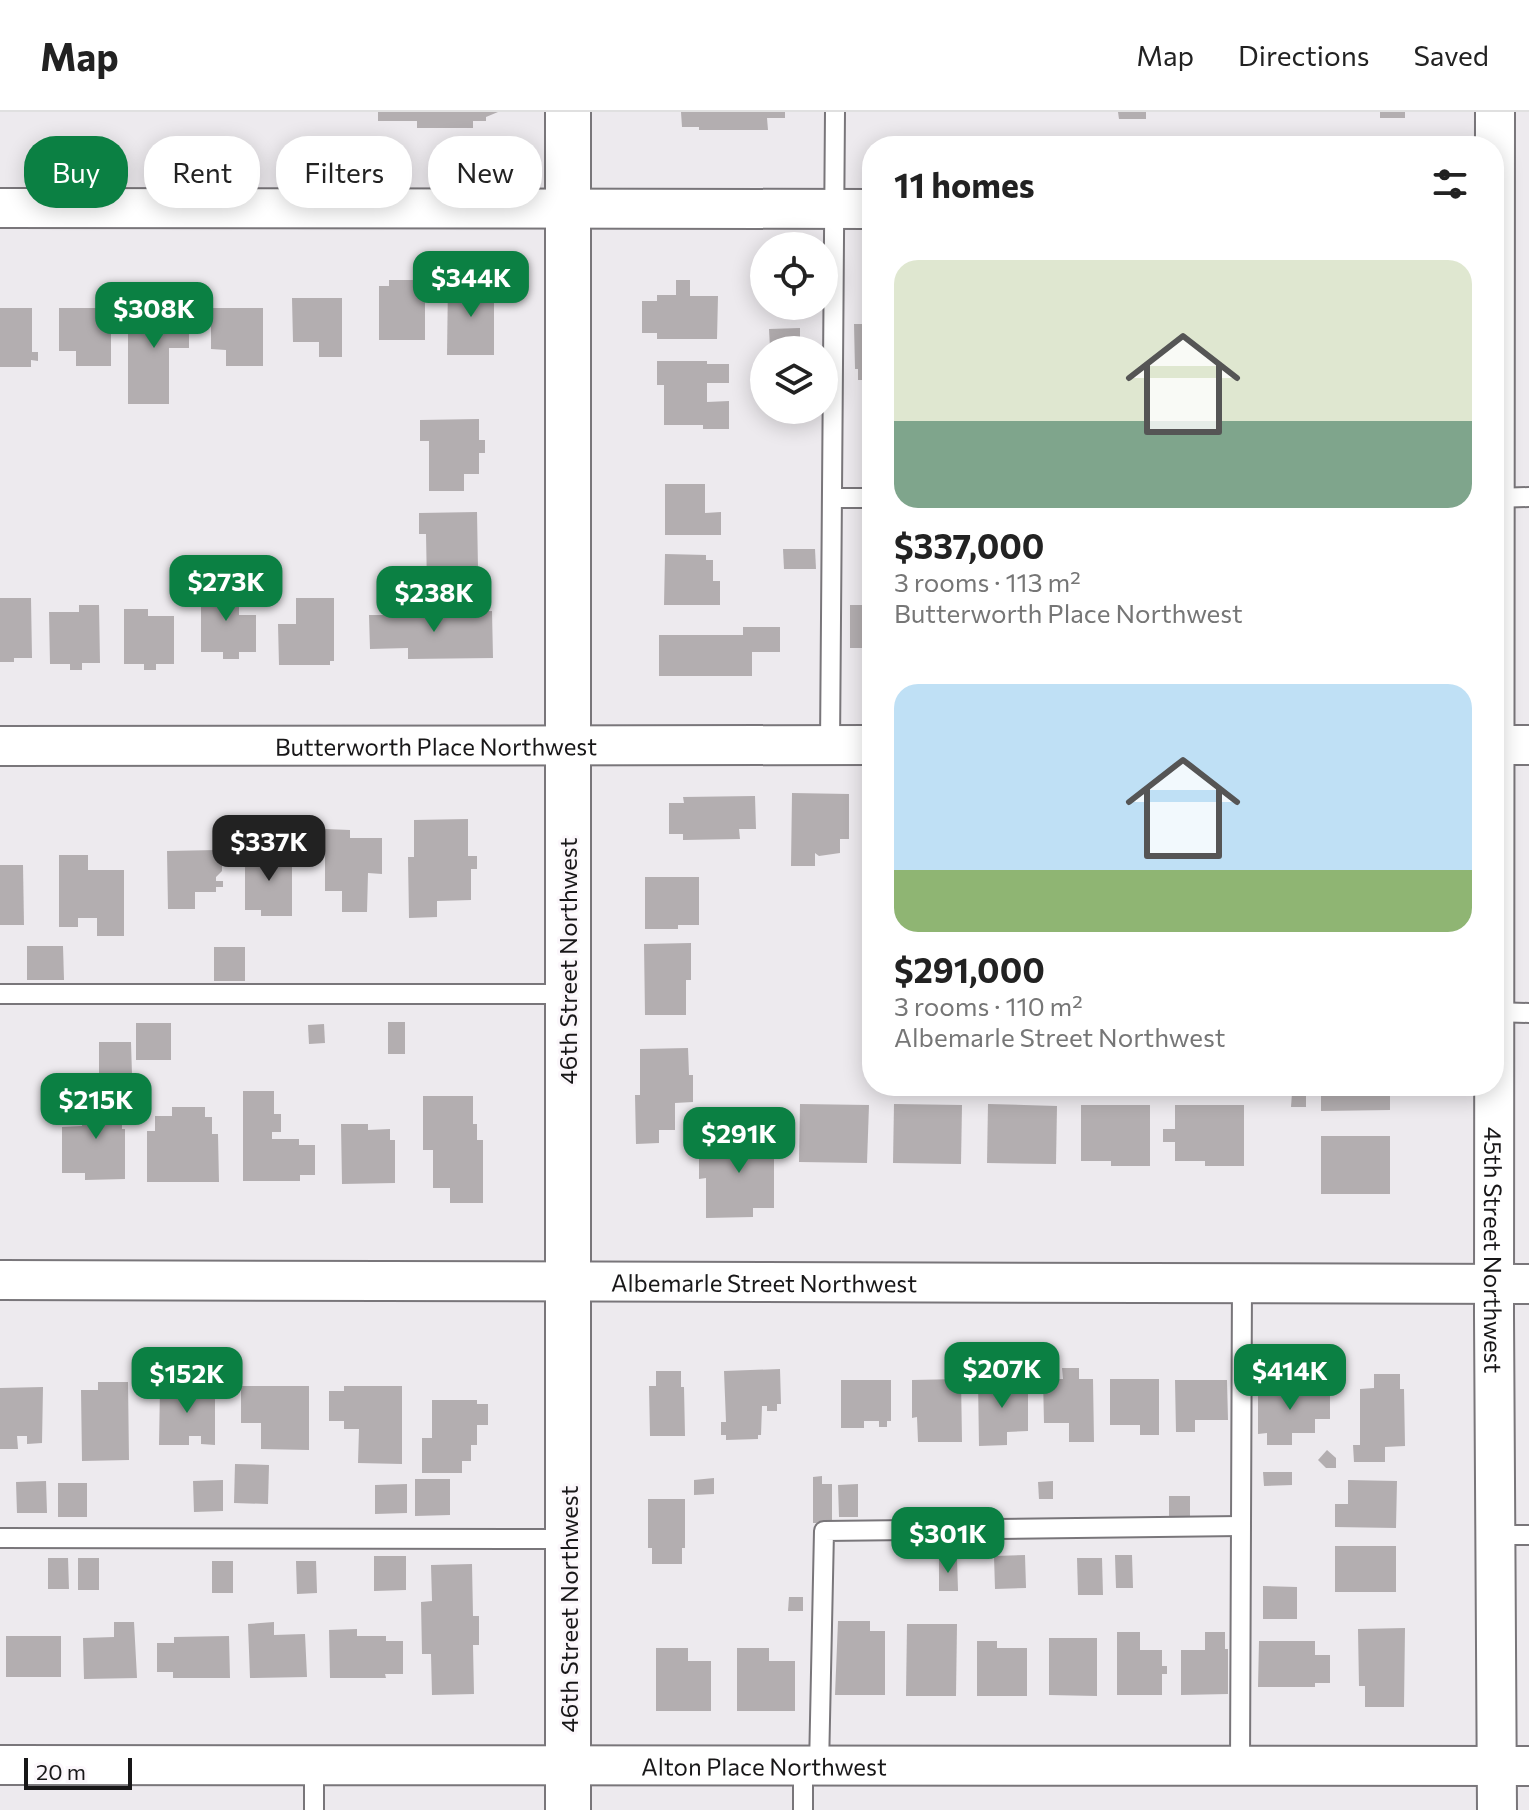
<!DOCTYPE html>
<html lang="en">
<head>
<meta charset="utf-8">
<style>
  body { margin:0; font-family:Commissioner,sans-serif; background:#f2f2f2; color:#222; height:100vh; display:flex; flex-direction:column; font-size:30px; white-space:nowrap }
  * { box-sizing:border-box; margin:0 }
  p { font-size:26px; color:#767676 }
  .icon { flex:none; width:44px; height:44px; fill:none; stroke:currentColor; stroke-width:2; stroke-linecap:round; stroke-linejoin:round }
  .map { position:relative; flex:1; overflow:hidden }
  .details { position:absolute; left:862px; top:24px; width:642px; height:960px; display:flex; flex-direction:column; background:#fff; border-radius:32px; box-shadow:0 4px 20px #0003 }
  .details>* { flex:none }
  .banner { position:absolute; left:24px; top:24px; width:718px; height:72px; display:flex; gap:16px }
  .fabs { position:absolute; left:750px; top:120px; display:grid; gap:16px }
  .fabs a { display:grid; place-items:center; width:88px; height:88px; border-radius:50%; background:#fff; box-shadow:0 4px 20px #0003; font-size:40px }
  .scale { position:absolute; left:24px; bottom:20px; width:108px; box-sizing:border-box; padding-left:8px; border:4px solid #181718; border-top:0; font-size:22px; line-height:28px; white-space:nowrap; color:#181718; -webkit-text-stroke:6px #fbf7fb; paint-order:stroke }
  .price { position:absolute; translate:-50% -68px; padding:0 18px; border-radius:16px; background:#0b8043; color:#fff; font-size:26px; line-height:52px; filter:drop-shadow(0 2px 4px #0008) }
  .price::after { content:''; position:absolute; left:50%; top:48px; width:24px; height:18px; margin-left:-12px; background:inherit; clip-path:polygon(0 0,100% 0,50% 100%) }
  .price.current { background:#222; color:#fff }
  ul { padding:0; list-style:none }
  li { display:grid; align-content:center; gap:16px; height:424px; padding:0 32px }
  li span { display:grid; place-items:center; height:248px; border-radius:24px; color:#555 }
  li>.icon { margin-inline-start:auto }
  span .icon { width:144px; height:144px; fill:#fffc; stroke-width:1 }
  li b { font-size:34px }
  h2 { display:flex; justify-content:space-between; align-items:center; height:96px; padding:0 32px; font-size:34px }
  .chip { padding:0 28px; border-radius:32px; background:#fff; box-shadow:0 4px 20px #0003; font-size:28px; line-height:72px }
  .chip.current { background:#0b8043; color:#fff }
  header { display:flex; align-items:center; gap:48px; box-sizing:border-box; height:112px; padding:0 40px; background:#fff; border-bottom:2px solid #e0e0e0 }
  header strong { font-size:38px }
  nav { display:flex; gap:44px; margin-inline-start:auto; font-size:28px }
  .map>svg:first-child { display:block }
  .building { fill:#b3aeb0 }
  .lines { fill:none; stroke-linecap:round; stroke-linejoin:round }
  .service-casing { stroke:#79767a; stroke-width:22 }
  .minor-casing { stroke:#79767a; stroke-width:42 }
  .tertiary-casing { stroke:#79767a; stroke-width:48 }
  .service { stroke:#fff; stroke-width:18 }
  .minor { stroke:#fff; stroke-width:38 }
  .tertiary { stroke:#fff; stroke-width:44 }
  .labels { text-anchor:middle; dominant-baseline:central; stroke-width:6; stroke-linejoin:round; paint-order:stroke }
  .street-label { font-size:24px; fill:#181718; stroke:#fbf7fb }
</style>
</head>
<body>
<header>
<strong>Map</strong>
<nav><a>Map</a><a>Directions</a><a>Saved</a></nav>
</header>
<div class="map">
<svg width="1529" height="1698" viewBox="0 0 1529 1698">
  <rect width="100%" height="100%" fill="#edeaee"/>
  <g class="building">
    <polygon points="378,0 498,0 486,5 486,9 473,9 473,16 417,16 417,9 378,9"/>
    <polygon points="681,0 785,0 785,6 767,6 768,18 699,18 699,15 682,15"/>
    <polygon points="1118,0 1146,0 1146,7 1119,7"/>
    <rect x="1380" y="0" width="25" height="6"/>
    <polygon points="389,168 425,168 425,228 379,228 379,174 389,174"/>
    <polygon points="676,168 690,168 690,184 718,184 717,227 657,227 657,221 642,221 642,189 657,189 657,183 676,183"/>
    <polygon points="448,170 494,170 494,243 447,243"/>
    <polygon points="292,186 342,186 342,245 319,245 319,230 293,230"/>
    <polygon points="128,194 189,194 189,236 169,236 169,292 128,292"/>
    <polygon points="0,196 32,196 32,240 38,240 38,249 31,248 31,255 0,255"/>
    <polygon points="59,196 111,196 111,254 76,254 76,239 59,239"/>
    <polygon points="211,196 263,196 263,254 226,254 226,238 211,237"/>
    <polygon points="854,212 872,212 872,268 858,268 858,257 855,257"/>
    <polygon points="800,216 800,236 770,236 769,217"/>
    <polygon points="657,249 707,249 707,252 729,252 729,271 707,271 707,290 729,289 729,317 703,317 703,313 664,313 664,273 657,273"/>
    <polygon points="479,307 479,328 485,328 485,341 479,341 479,362 464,362 464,379 429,379 429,329 420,329 420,308"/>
    <polygon points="665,372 705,372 705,401 721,400 721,423 665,423"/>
    <polygon points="477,400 478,457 462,457 462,475 427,475 426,422 419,422 419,401"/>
    <polygon points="783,437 815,437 816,457 784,457"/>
    <polygon points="665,442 706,443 706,448 713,448 713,469 720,469 720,493 664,493"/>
    <polygon points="220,470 239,470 239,503 256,503 256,540 239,540 239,547 223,547 223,540 201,540 201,478 220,478"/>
    <polygon points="0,486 31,486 32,546 14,546 14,550 0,550"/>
    <polygon points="296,486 334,486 334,549 330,549 330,553 279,553 278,512 296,512"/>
    <polygon points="79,493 99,493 100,551 82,551 82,558 70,558 70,552 50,552 49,500 79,500"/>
    <rect x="850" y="493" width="22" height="43"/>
    <polygon points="124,497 148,497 148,504 174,504 174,552 156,552 156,558 144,558 144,552 124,552"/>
    <polygon points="386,497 417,497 417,501 492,499 493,546 408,547 408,536 370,537 369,503 386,503"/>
    <polygon points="743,515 780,515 780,540 752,540 752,564 659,564 659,523 743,523"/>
    <polygon points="792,681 849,682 849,727 840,727 840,741 819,744 815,741 815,754 791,754"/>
    <polygon points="755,684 756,717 739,717 740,727 683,728 683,722 669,722 669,691 684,691 683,685"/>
    <polygon points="468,707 468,744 477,744 477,757 471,757 471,788 437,789 437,805 409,806 408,745 414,745 414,708"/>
    <polygon points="325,717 350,718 350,726 382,726 382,762 368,761 367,800 342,800 342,779 325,779"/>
    <polygon points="216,738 222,746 222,759 216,765 216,769 223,769 223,775 216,775 216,780 195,780 195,797 168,797 167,739"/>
    <polygon points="245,739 292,739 292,804 261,804 261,798 245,798"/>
    <polygon points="59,743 88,743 88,758 124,758 124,824 97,824 97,806 78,806 78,815 59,815"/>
    <polygon points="0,753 23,753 24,813 0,813"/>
    <polygon points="645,765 699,765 699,813 678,813 678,817 645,817"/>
    <polygon points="691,831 691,868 686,868 686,903 645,903 644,832"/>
    <polygon points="27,834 63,834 64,868 27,868"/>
    <rect x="214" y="835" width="31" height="34"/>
    <rect x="388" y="910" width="17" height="32"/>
    <rect x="136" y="911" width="35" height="37"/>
    <polygon points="324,912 325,931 309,932 308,913"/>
    <polygon points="99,930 131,930 132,963 99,963"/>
    <polygon points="688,936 689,963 693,963 693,990 675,991 675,1018 659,1018 659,1031 636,1032 635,983 640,983 640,937"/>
    <polygon points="1321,974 1390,974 1390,998 1321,999"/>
    <polygon points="243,979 274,979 274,1002 281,1002 281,1020 272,1020 272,1027 299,1027 299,1033 315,1033 315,1063 300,1063 300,1069 243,1069"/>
    <polygon points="1292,981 1306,981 1306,995 1291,995"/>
    <polygon points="82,984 118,984 118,997 122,997 122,1017 125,1017 125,1067 85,1068 85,1061 62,1061 62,1015 82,1014"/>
    <polygon points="423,984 473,984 473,1012 477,1012 477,1028 483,1028 483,1091 450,1091 450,1076 433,1076 433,1038 423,1038"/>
    <polygon points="800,992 869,993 867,1051 799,1050"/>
    <polygon points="894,992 962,993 961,1052 893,1051"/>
    <polygon points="988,992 1057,994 1056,1052 987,1051"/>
    <polygon points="1081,993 1150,993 1150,1054 1111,1054 1111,1049 1081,1049"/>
    <polygon points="1175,993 1244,993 1244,1054 1205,1054 1205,1049 1175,1049 1175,1030 1163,1030 1163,1017 1175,1017"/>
    <polygon points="172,995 205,995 205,1005 212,1005 212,1022 218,1022 219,1070 147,1070 147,1019 155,1019 155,1004 172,1004"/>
    <polygon points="341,1012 368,1012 368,1018 390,1017 390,1028 395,1028 395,1071 342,1072"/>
    <polygon points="714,1022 774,1022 774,1096 753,1096 753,1105 706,1106 706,1066 699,1067 699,1039 714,1039"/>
    <rect x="1321" y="1024" width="69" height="58"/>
    <polygon points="1062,1256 1079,1256 1079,1267 1093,1267 1094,1330 1069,1330 1069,1311 1044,1311 1043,1267 1063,1267"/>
    <polygon points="780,1257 781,1292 777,1292 777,1299 767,1299 767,1294 762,1294 761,1323 758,1323 758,1327 726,1328 726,1323 721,1323 721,1310 726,1310 724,1259"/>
    <polygon points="656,1259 681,1259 681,1275 684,1275 685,1324 650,1324 649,1274 656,1274"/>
    <polygon points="1374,1262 1400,1262 1400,1277 1404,1277 1405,1334 1385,1335 1385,1350 1354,1350 1353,1333 1360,1333 1360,1277 1374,1276"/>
    <polygon points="961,1267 962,1330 918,1330 917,1305 912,1306 912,1268"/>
    <polygon points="1110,1267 1159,1267 1159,1323 1140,1323 1140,1313 1110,1313"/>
    <polygon points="841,1268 891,1268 891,1309 887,1309 887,1315 879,1315 879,1309 864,1309 864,1316 841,1316"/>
    <polygon points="978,1268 1028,1268 1028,1319 1007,1320 1007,1333 979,1334"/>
    <polygon points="1175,1268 1227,1268 1228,1308 1195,1308 1195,1320 1176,1320"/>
    <polygon points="98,1270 128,1270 129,1348 82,1349 81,1278 98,1278"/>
    <polygon points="241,1274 309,1274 309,1338 261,1337 261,1311 241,1311"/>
    <polygon points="344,1274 402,1274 402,1352 358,1351 359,1317 344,1317 344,1309 329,1309 329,1279 344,1279"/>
    <polygon points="43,1275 42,1331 27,1332 27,1324 17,1324 18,1337 0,1337 0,1276"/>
    <polygon points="160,1275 215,1276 215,1333 201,1332 201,1324 189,1324 189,1333 159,1333"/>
    <polygon points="1258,1276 1314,1276 1314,1279 1330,1279 1330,1307 1315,1307 1315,1321 1292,1321 1292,1333 1267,1333 1267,1321 1258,1322"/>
    <polygon points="432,1288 477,1288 477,1292 488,1292 488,1313 477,1313 477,1333 471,1333 471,1349 462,1349 462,1361 422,1361 422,1326 432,1326"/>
    <polygon points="1327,1338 1336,1346 1336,1356 1326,1356 1318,1348"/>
    <polygon points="235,1352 269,1353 268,1392 234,1391"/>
    <polygon points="1263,1360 1292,1360 1292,1373 1264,1374"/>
    <polygon points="822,1364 822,1372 832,1372 832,1411 813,1411 813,1365"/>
    <polygon points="714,1366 714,1382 694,1383 694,1368"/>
    <polygon points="415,1367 450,1367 450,1403 415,1404"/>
    <polygon points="223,1368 223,1399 194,1400 193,1369"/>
    <polygon points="1348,1368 1397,1369 1396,1416 1335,1415 1335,1392 1348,1392"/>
    <polygon points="46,1369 47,1401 17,1401 16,1370"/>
    <polygon points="1053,1369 1053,1387 1039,1387 1038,1370"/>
    <rect x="58" y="1371" width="29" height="34"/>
    <polygon points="407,1372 407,1401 375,1402 375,1373"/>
    <polygon points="858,1372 858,1405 839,1405 838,1373"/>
    <rect x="1169" y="1384" width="21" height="21"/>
    <polygon points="648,1387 685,1387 685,1436 682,1436 682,1452 652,1452 652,1436 648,1436"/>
    <rect x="1335" y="1434" width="61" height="46"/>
    <polygon points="1025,1443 1026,1476 995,1477 994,1444"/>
    <polygon points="1115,1443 1132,1443 1133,1476 1116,1476"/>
    <polygon points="374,1444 406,1444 406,1478 374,1479"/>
    <polygon points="48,1446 68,1446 69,1477 48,1477"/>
    <rect x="78" y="1446" width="21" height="32"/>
    <polygon points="939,1446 957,1446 958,1479 939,1479"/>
    <polygon points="1077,1446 1102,1446 1103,1483 1078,1483"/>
    <rect x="212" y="1449" width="21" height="32"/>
    <polygon points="296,1449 316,1449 317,1481 297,1482"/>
    <polygon points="472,1452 473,1504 479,1504 479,1533 473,1533 474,1582 432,1583 431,1542 422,1542 421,1490 432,1489 431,1453"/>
    <polygon points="1263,1474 1297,1475 1297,1507 1263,1507"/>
    <polygon points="789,1485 803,1485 803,1499 788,1499"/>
    <polygon points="838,1509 870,1509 870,1519 885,1519 885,1583 835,1583"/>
    <polygon points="114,1510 134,1510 137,1566 84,1567 83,1526 114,1525"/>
    <polygon points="274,1510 274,1523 305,1522 307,1565 250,1566 248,1512"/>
    <polygon points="907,1512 957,1512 956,1584 906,1584"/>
    <polygon points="1405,1516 1404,1595 1365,1595 1365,1574 1359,1574 1358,1517"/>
    <polygon points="357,1517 357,1524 386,1524 386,1529 403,1529 403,1562 385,1562 386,1566 330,1566 329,1518"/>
    <polygon points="1117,1520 1140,1520 1140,1538 1162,1538 1162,1554 1167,1554 1167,1562 1162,1562 1162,1583 1117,1583"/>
    <polygon points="1205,1520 1225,1520 1225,1537 1228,1537 1228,1582 1181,1583 1181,1538 1205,1538"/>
    <rect x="6" y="1524" width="55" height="41"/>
    <polygon points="229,1524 230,1566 173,1566 173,1560 157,1560 157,1531 174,1531 174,1525"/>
    <polygon points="1049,1526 1097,1526 1097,1584 1049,1583"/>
    <polygon points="977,1529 997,1529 997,1536 1027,1536 1027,1584 977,1584"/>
    <polygon points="1259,1529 1315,1529 1315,1543 1330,1543 1330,1571 1315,1571 1315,1575 1258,1575"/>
    <polygon points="656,1536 688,1536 688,1549 711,1549 711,1599 656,1599"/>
    <polygon points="737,1536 769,1536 769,1549 795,1549 795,1599 737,1599"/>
  </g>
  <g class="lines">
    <g class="service-casing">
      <g id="service">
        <polyline points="832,386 872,386"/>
        <polyline points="1494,386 1529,385"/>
        <polyline points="830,633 835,0"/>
        <polyline points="0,882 567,882"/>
        <polyline points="1494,900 1529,901"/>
        <polyline points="1495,1423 1529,1423"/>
        <polyline points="0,1426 568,1427"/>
        <polyline points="1240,1654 1242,1172"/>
        <polyline points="314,1655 314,1698"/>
        <polyline points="803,1655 803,1698"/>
        <polyline points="819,1655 824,1419 1240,1414"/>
      </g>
    </g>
    <g class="minor-casing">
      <g id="minor">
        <path id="s1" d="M1495,0L1494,1204L1497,1698"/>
        <polyline points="0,96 872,97"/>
        <polyline points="1494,633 1529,633"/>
        <path id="s2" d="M0,634L872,633"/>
        <path id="s3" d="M0,1168L1529,1172"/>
        <path id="s4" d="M0,1653L1529,1654"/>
      </g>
    </g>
    <g class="tertiary-casing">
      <polyline id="tertiary" points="568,1698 568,0"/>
    </g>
    <use href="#service" class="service"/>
    <use href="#minor" class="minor"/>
    <use href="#tertiary" class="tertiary"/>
  </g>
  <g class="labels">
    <g class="street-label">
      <text stroke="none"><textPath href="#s2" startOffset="436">Butterworth Place Northwest</textPath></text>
      <text transform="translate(567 849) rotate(-90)">46th Street Northwest</text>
      <text stroke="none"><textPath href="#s1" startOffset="1138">45th Street Northwest</textPath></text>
      <text stroke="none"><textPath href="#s3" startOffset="764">Albemarle Street Northwest</textPath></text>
      <text transform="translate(568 1497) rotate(-90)">46th Street Northwest</text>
      <text stroke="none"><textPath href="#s4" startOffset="764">Alton Place Northwest</textPath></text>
    </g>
  </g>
</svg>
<div class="fabs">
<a><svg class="icon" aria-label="locate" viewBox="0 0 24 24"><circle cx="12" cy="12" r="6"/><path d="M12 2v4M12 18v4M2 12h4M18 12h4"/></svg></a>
<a><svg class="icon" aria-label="layers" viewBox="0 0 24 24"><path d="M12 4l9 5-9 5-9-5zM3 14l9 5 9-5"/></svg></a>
</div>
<div class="scale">20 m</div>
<b class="price" style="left:471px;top:207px">$344K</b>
<b class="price" style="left:154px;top:238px">$308K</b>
<b class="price" style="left:226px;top:511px">$273K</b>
<b class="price" style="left:434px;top:522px">$238K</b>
<b class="price current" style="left:269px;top:771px">$337K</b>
<b class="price" style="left:96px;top:1029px">$215K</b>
<b class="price" style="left:739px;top:1063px">$291K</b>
<b class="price" style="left:1002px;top:1298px">$207K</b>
<b class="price" style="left:1290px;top:1300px">$414K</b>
<b class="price" style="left:187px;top:1303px">$152K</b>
<b class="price" style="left:948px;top:1463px">$301K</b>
<div class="banner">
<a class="chip current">Buy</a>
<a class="chip">Rent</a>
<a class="chip">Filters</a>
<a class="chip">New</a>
</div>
<section class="details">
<h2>11 homes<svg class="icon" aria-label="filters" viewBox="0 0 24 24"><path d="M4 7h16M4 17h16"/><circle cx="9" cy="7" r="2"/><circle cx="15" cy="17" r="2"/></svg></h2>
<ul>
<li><span style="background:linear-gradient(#dfe7d0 65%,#7fa58c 0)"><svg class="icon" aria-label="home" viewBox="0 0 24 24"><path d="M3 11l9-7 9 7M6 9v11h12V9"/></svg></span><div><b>$337,000</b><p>3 rooms · 113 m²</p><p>Butterworth Place Northwest</p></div></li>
<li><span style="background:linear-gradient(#bfe0f5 75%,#8fb573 0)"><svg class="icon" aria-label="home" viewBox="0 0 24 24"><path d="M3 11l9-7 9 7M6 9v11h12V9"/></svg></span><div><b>$291,000</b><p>3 rooms · 110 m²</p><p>Albemarle Street Northwest</p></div></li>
</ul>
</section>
</div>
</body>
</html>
